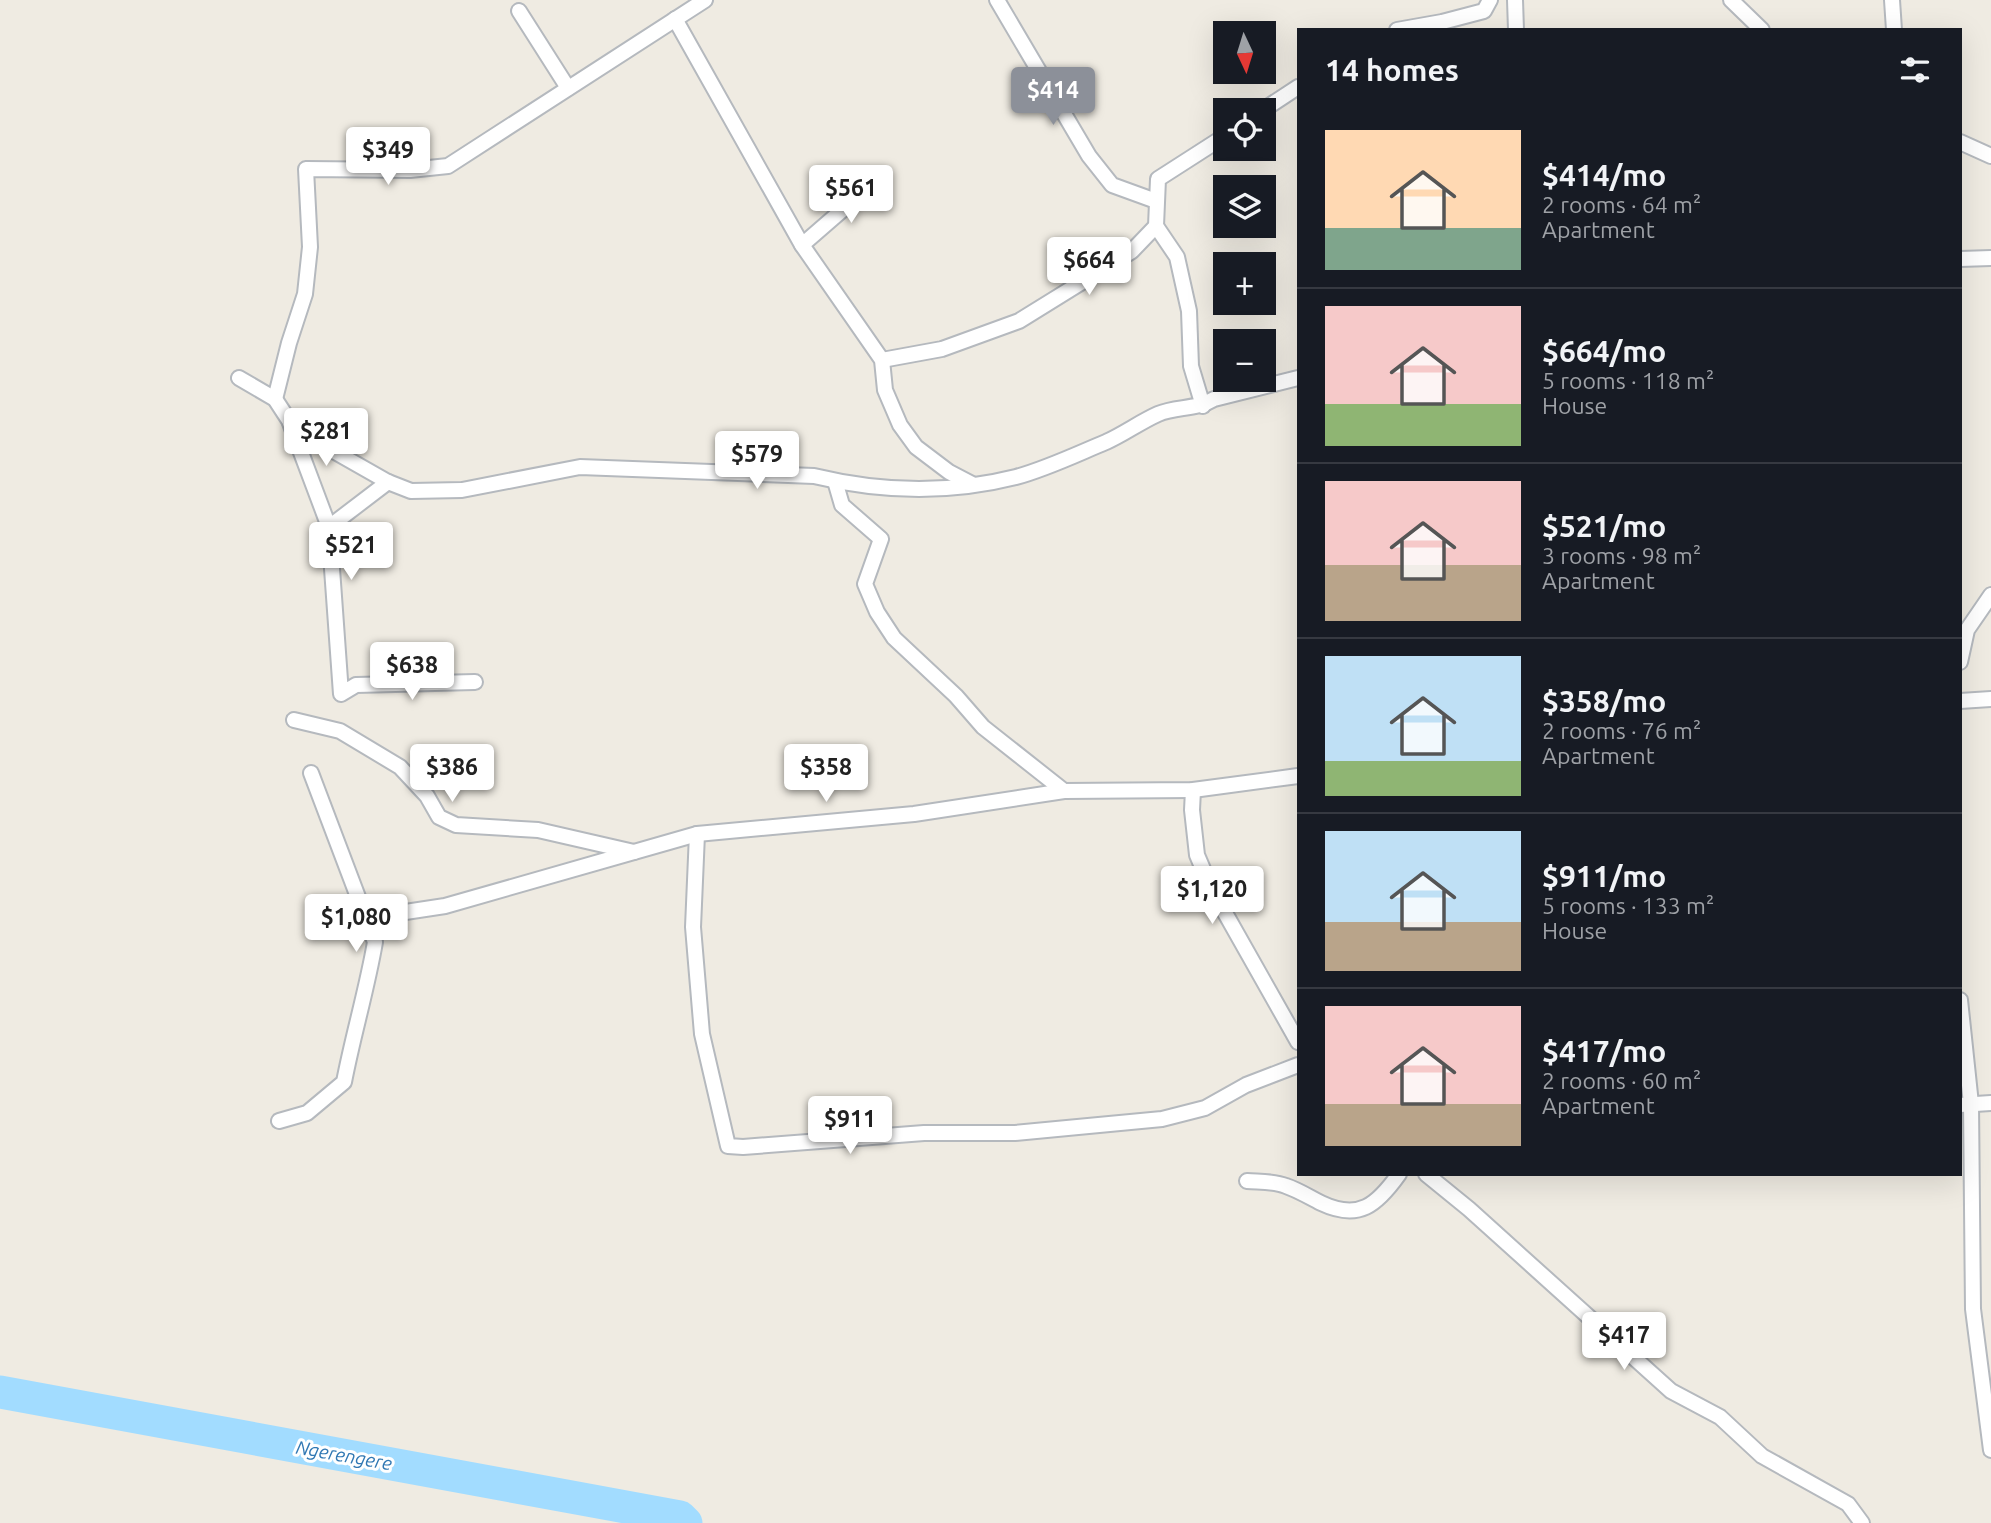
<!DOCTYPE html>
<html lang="en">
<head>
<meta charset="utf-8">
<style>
  body { margin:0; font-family:Ubuntu,sans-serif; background:#242831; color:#f1f3f6; height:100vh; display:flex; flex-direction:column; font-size:26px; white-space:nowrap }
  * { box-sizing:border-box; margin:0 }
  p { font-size:23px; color:#9ea1a6 }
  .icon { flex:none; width:38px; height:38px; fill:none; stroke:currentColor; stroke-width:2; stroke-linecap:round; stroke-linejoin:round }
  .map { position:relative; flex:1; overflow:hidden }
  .side { position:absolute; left:1297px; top:28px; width:665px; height:1148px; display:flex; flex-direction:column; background:#171b24; border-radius:0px; box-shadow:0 7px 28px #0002 }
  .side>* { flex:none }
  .needle { width:46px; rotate:176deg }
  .tools { position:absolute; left:1213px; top:21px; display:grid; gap:14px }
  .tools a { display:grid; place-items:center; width:63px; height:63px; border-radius:0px; background:#171b24; box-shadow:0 7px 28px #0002; font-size:35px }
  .price { position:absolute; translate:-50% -60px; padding:0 16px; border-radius:7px; background:#fff; color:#222; font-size:23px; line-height:46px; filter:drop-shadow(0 2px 4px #0008) }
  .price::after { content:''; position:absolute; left:50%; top:42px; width:21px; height:16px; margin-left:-10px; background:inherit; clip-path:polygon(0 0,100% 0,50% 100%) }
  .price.current { background:#8c9099; color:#fff }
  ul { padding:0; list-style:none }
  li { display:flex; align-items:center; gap:21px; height:175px; padding:0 28px }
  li+li { border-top:2px solid #363941 }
  li span { display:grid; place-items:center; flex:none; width:196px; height:140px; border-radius:0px; color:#555 }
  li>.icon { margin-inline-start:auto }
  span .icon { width:84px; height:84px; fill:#fffc; stroke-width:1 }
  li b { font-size:30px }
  h2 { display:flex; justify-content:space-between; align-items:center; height:84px; padding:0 28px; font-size:30px }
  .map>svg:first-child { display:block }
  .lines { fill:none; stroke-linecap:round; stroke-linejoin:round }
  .river { stroke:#a2dcff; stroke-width:33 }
  .minor-casing { stroke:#b5b9be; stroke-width:18 }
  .minor { stroke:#fff; stroke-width:14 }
  .labels { text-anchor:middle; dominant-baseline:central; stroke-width:6; stroke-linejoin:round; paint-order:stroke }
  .water-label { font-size:19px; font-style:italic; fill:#3178b3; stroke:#fff }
</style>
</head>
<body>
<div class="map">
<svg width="1991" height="1523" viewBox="0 0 1991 1523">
  <rect width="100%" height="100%" fill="#efebe2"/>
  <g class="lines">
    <polyline class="river" points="0,1392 680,1517 686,1523"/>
    <g class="minor-casing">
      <g id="minor">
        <polyline points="997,0 1089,156 1112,185 1156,201"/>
        <polyline points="1515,0 1516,30"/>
        <polyline points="1731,0 1762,30"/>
        <polyline points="1892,0 1894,30"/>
        <polyline points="519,11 568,88"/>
        <polyline points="675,19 802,245 882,360 885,390 900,425 916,447 949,472 972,484"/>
        <polyline points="1397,30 1442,22 1484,11 1490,0"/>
        <polyline points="1263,110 1298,87"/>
        <polyline points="1960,142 1991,156"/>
        <polyline points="1156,226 1177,257 1189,311 1191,366 1203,406"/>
        <polyline points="802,245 878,179"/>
        <polyline points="1960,259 1991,258"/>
        <polyline points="882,360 942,349 1019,321 1132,251 1156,226 1158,179 1225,136"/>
        <path d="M239,378L275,399L290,422L307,436L388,482L411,491L462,490L580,467L814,476C880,492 949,494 1016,477C1046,469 1077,454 1106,442C1124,434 1140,422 1158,414C1176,406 1196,410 1214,399L1298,378"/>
        <polyline points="275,399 289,343 305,294 310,247 306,169 410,170 448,166 705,0"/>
        <polyline points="290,423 329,527"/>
        <polyline points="835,481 842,505 881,539 865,584 877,612 894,638 956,696 983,727 1064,791"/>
        <polyline points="388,482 329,527 341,694 356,685 475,682"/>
        <polyline points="1960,662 1967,630 1991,595"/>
        <polyline points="1960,701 1991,699"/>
        <polyline points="294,720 340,731 400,767 427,796 439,817 456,825 538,830 634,852"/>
        <polyline points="1193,790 1192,810 1197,855 1211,888 1298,1042"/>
        <polyline points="697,834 693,927 702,1034 728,1146 743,1147 924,1133 1015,1133 1162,1119 1205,1108 1246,1085 1298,1065"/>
        <polyline points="366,918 445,906 697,834 914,814 1064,791 1193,790 1298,776"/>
        <polyline points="1960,1000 1971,1104 1973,1309 1991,1450"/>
        <polyline points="1960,1105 1991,1103"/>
        <path d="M279,1121L307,1113L344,1082C353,1035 367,989 375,942L311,773"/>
        <polyline points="1426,1174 1469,1209 1671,1391 1720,1417 1762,1456 1848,1504 1862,1523"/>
        <path d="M1247,1181C1260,1182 1274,1181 1286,1186C1298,1190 1309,1197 1321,1203C1359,1221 1377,1205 1399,1174"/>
      </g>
    </g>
    <use href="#minor" class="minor"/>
  </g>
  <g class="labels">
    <g class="water-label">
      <text transform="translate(344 1455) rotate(10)">Ngerengere</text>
    </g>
  </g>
</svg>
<div class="tools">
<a><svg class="needle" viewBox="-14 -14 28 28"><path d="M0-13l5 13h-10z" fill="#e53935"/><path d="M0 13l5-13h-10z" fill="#9ea1a6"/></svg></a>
<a><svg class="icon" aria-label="locate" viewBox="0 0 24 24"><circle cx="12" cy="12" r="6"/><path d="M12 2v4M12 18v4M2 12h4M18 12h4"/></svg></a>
<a><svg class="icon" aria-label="layers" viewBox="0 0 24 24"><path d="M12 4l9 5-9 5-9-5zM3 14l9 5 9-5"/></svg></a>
<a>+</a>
<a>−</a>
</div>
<b class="price current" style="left:1053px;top:127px">$414</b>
<b class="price" style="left:388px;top:187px">$349</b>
<b class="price" style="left:851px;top:225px">$561</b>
<b class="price" style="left:1089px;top:297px">$664</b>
<b class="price" style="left:326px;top:468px">$281</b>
<b class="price" style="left:757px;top:491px">$579</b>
<b class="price" style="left:351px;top:582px">$521</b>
<b class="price" style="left:412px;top:702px">$638</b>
<b class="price" style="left:452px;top:804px">$386</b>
<b class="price" style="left:826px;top:804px">$358</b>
<b class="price" style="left:1212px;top:926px">$1,120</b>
<b class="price" style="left:356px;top:954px">$1,080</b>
<b class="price" style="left:850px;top:1156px">$911</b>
<b class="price" style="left:1624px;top:1372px">$417</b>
<section class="side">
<h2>14 homes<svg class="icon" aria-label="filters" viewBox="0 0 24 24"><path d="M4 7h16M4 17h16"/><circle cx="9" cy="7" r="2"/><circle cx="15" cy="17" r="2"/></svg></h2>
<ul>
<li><span style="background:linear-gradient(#ffd9b3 70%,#7fa58c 0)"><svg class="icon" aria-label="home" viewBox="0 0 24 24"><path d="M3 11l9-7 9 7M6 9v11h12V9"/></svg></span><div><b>$414/mo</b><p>2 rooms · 64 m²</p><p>Apartment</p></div></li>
<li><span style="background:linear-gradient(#f6c9c9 70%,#8fb573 0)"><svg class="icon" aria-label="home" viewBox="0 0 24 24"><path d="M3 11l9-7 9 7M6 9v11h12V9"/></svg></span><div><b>$664/mo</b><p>5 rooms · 118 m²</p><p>House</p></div></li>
<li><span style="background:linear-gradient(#f6c9c9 60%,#b9a48a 0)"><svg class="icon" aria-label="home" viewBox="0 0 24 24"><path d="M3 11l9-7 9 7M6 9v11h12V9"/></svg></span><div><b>$521/mo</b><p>3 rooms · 98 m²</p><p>Apartment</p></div></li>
<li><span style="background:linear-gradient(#bfe0f5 75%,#8fb573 0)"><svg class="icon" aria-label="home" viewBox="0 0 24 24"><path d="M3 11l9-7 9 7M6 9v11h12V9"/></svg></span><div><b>$358/mo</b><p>2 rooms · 76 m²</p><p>Apartment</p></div></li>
<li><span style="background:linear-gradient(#bfe0f5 65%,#b9a48a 0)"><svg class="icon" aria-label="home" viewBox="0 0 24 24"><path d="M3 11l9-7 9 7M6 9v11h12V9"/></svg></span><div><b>$911/mo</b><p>5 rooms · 133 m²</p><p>House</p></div></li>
<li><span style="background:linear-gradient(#f6c9c9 70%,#b9a48a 0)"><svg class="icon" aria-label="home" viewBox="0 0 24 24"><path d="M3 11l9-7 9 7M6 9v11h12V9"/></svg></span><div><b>$417/mo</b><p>2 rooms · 60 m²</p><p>Apartment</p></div></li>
</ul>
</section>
</div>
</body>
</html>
